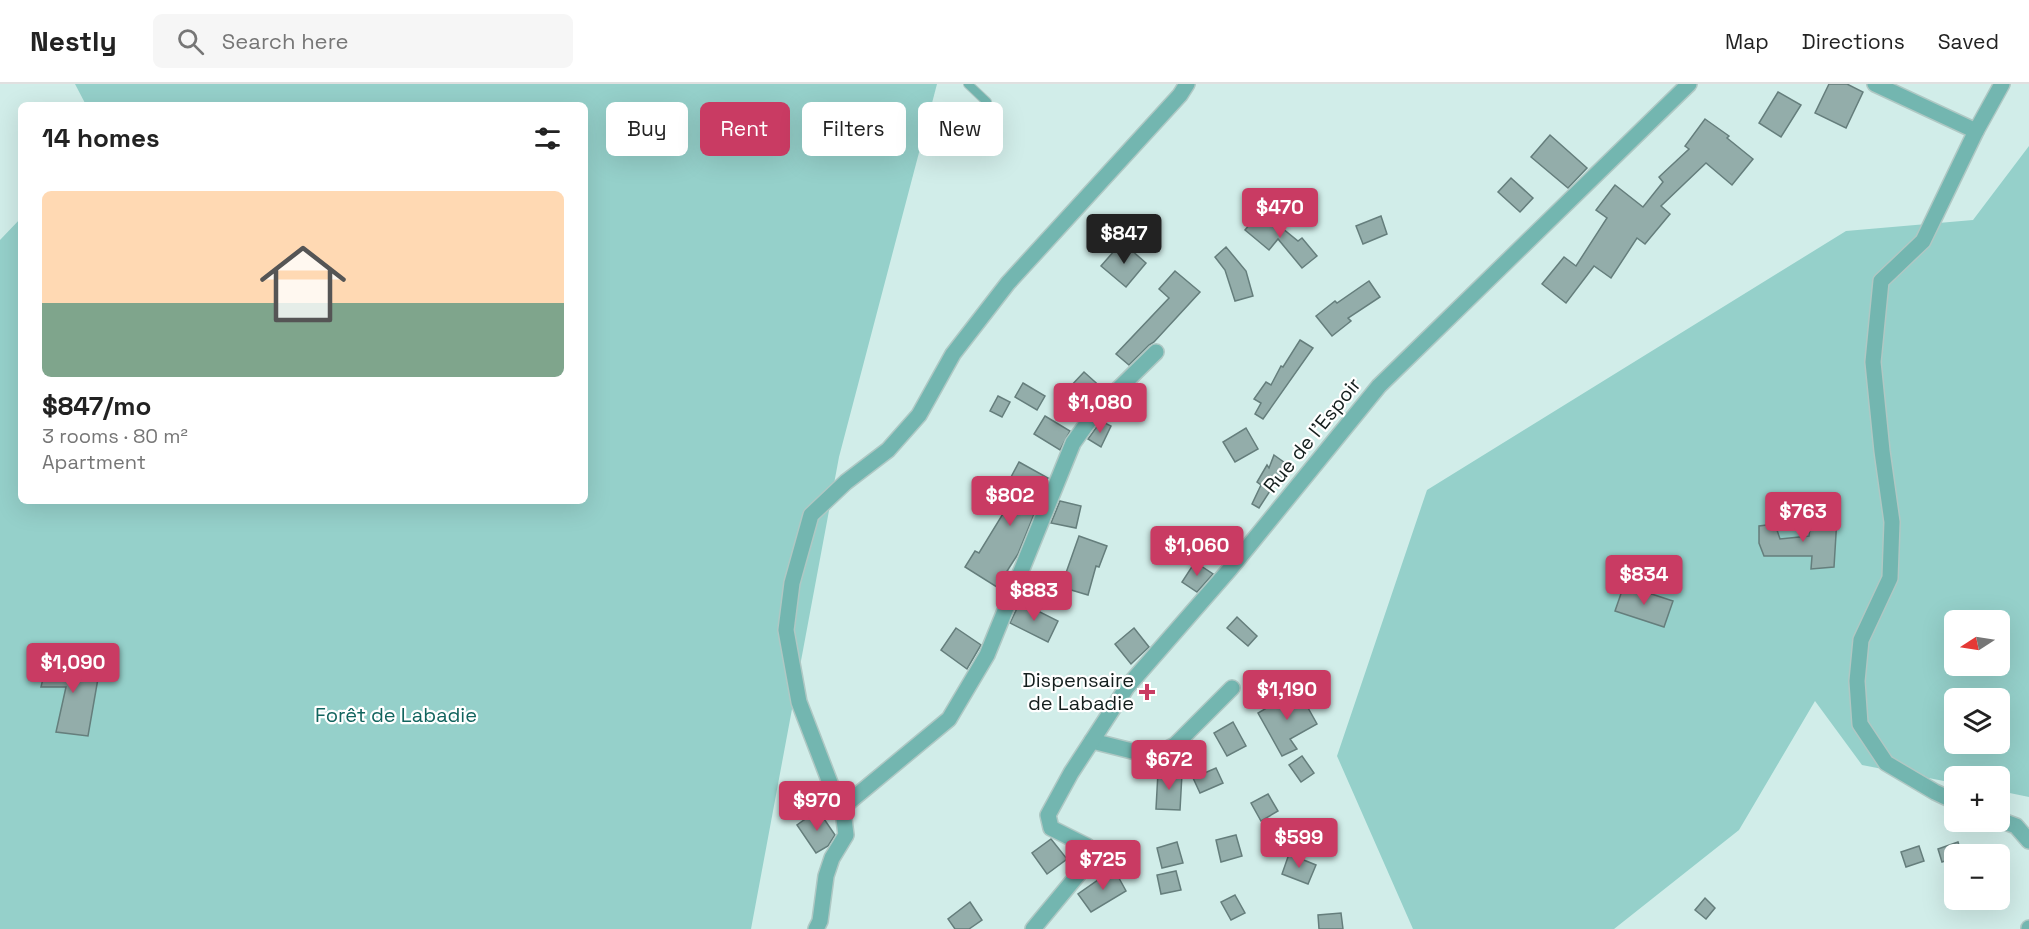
<!DOCTYPE html>
<html lang="en">
<head>
<meta charset="utf-8">
<style>
  body { margin:0; font-family:"Space Grotesk",sans-serif; background:#f6f6f6; color:#222; height:100vh; display:flex; flex-direction:column; font-size:22px; white-space:nowrap }
  * { box-sizing:border-box; margin:0 }
  p { font-size:20px; color:#767676 }
  .icon { flex:none; width:33px; height:33px; fill:none; stroke:currentColor; stroke-width:2; stroke-linecap:round; stroke-linejoin:round }
  .map { position:relative; flex:1; overflow:hidden }
  .sheet { position:absolute; left:18px; top:18px; width:570px; height:402px; display:flex; flex-direction:column; background:#fff; border-radius:9px; box-shadow:0 6px 24px #0002 }
  .sheet>* { flex:none }
  .guide { position:absolute; left:606px; top:18px; width:570px; height:54px; display:flex; gap:12px }
  .needle { width:39px; rotate:258deg }
  .fabs { position:absolute; left:1944px; top:526px; display:grid; gap:12px }
  .fabs a { display:grid; place-items:center; width:66px; height:66px; border-radius:9px; background:#fff; box-shadow:0 6px 24px #0002; font-size:30px }
  .price { position:absolute; translate:-50% -51px; padding:0 14px; border-radius:6px; background:#c93b63; color:#fff; font-size:20px; line-height:39px; filter:drop-shadow(0 2px 3px #0008) }
  .price::after { content:''; position:absolute; left:50%; top:36px; width:18px; height:14px; margin-left:-9px; background:inherit; clip-path:polygon(0 0,100% 0,50% 100%) }
  .price.on { background:#222; color:#fff }
  ul { padding:0; list-style:none }
  li { display:grid; align-content:center; gap:12px; height:318px; padding:0 24px }
  li+li { border-top:2px solid #e0e0e0 }
  li span { display:grid; place-items:center; height:186px; border-radius:9px; color:#555 }
  li>.icon { margin-inline-start:auto }
  span .icon { width:108px; height:108px; fill:#fffc; stroke-width:1 }
  li b { font-size:26px }
  h2 { display:flex; justify-content:space-between; align-items:center; height:72px; padding:0 24px; font-size:26px }
  .chip { padding:0 21px; border-radius:9px; background:#fff; box-shadow:0 6px 24px #0002; font-size:21px; line-height:54px }
  .chip.on { background:#c93b63; color:#fff }
  header { display:flex; align-items:center; gap:36px; box-sizing:border-box; height:84px; padding:0 30px; background:#fff; border-bottom:2px solid #e0e0e0 }
  header strong { font-size:28px }
  nav { display:flex; gap:33px; margin-inline-start:auto; font-size:21px }
  .search { width:420px; height:54px; background:#f6f6f6; display:flex; align-items:center; gap:15px; box-sizing:border-box; padding:0 21px; border-radius:9px; color:#767676; font-size:22px }
  .map>svg:first-child { display:block }
  .green { fill:#95d0ca; fill-rule:evenodd }
  .building { fill:#93adaa; stroke:#657e7c; stroke-width:1.5 }
  .lines { fill:none; stroke-linecap:round; stroke-linejoin:round }
  .service-casing { stroke:#afc8c4; stroke-width:10 }
  .minor-casing { stroke:#afc8c4; stroke-width:18 }
  .service { stroke:#73b6b0; stroke-width:8 }
  .minor { stroke:#73b6b0; stroke-width:15 }
  .poi-dot { fill:#c93b63; stroke:#fff; stroke-width:2 }
  .labels { text-anchor:middle; dominant-baseline:central; stroke-width:4.5; stroke-linejoin:round; paint-order:stroke }
  .street-label { font-size:20px; fill:#141e1d; stroke:#fff }
  .poi-label { font-size:20px; fill:#141e1d; stroke:#fff; text-anchor:end }
  .park-label { font-size:20px; fill:#11645e; stroke:#fff }
</style>
</head>
<body>
<header>
<strong>Nestly</strong>
<div class="search"><svg class="icon" aria-label="search" viewBox="0 0 24 24"><circle cx="10" cy="10" r="6"/><path d="M15 15l6 6"/></svg>Search here</div>
<nav><a>Map</a><a>Directions</a><a>Saved</a></nav>
</header>
<div class="map">
<svg width="2029" height="845" viewBox="0 0 2029 845">
  <rect width="100%" height="100%" fill="#d1ede9"/>
  <g class="green">
    <polygon points="75,0 937,0 839,373 751,845 0,845 0,156 21,134 21,417 585,417 585,21 86,21"/>
    <path d="M2029,62V713L2000,707V693H1954V699L1862,681L1815,617L1739,746L1614,845H1413L1337,672L1427,406L1846,147L1973,136ZM1954,537H2000V582H1954ZM1954,615H2000V660H1954Z"/>
  </g>
  <g class="building">
    <polygon points="1829,0 1847,0 1863,8 1846,44 1815,29"/>
    <polygon points="1778,8 1801,21 1781,53 1759,39"/>
    <polygon points="1705,35 1729,52 1727,54 1753,75 1732,101 1706,79 1661,122 1670,130 1645,160 1637,154 1611,194 1594,182 1566,219 1542,200 1564,173 1576,182 1607,134 1596,126 1615,101 1643,123 1663,98 1659,93 1689,65 1685,62"/>
    <polygon points="1550,51 1587,84 1568,104 1531,73"/>
    <polygon points="1511,94 1533,114 1520,128 1498,108"/>
    <polygon points="1261,127 1298,157 1302,154 1317,172 1302,184 1278,155 1269,166 1245,146"/>
    <polygon points="1381,132 1387,150 1363,160 1356,142"/>
    <polygon points="1122,158 1146,179 1126,203 1101,182"/>
    <polygon points="1226,163 1246,187 1253,212 1235,217 1225,186 1215,173"/>
    <polygon points="1175,187 1200,208 1154,258 1149,261 1129,281 1116,270 1169,214 1159,205"/>
    <polygon points="1369,197 1380,213 1348,234 1351,237 1332,252 1316,232 1335,217 1337,219"/>
    <polygon points="1300,256 1313,264 1263,335 1255,330 1261,319 1254,315 1266,298 1271,301 1281,282 1283,283"/>
    <polygon points="1084,288 1104,306 1088,321 1069,304"/>
    <polygon points="1023,299 1045,312 1037,326 1015,313"/>
    <polygon points="998,312 1010,318 1002,333 990,327"/>
    <polygon points="1045,332 1070,347 1060,366 1034,350"/>
    <polygon points="1101,337 1111,342 1101,363 1088,355"/>
    <polygon points="1246,344 1258,365 1235,378 1223,358"/>
    <polygon points="1274,371 1292,384 1281,399 1277,396 1259,424 1252,420 1261,401 1257,398 1267,381 1269,384"/>
    <polygon points="1019,378 1048,394 1038,412 1041,413 1018,470 1007,487 1010,488 1009,492 1000,505 965,483 975,467 979,469 1012,415 1002,410"/>
    <polygon points="1060,417 1081,422 1076,444 1051,439"/>
    <polygon points="1837,434 1834,483 1811,485 1812,472 1764,472 1759,459 1759,442 1775,440 1780,455 1809,452 1811,435"/>
    <polygon points="1079,452 1107,462 1099,483 1096,482 1088,511 1061,503"/>
    <polygon points="1195,478 1213,490 1197,508 1182,498"/>
    <polygon points="1624,501 1673,517 1664,543 1615,527"/>
    <polygon points="1020,518 1058,537 1048,558 1010,539"/>
    <polygon points="1237,533 1257,552 1248,562 1227,544"/>
    <polygon points="956,544 981,561 967,585 941,566"/>
    <polygon points="1134,544 1149,563 1131,580 1115,560"/>
    <polygon points="48,574 100,583 88,652 56,648 66,603 41,603"/>
    <polygon points="1298,606 1317,640 1290,655 1297,665 1282,672 1258,629"/>
    <polygon points="1233,638 1246,662 1227,672 1214,649"/>
    <polygon points="1302,672 1314,689 1301,698 1289,681"/>
    <polygon points="1216,684 1223,699 1200,709 1193,694"/>
    <polygon points="1158,688 1182,690 1180,726 1156,725"/>
    <polygon points="1268,710 1278,727 1261,737 1251,719"/>
    <polygon points="818,726 835,751 828,762 816,769 797,741"/>
    <polygon points="1236,751 1242,772 1221,778 1216,756"/>
    <polygon points="1051,755 1067,775 1047,790 1032,769"/>
    <polygon points="1177,758 1183,779 1162,784 1157,764"/>
    <polygon points="1958,758 1962,771 1954,771 1954,774 1942,778 1938,765"/>
    <polygon points="1919,762 1924,777 1906,783 1901,768"/>
    <polygon points="1289,770 1316,781 1308,800 1282,790"/>
    <polygon points="1114,785 1126,807 1091,828 1078,810 1102,793 1102,792"/>
    <polygon points="1176,787 1181,806 1161,810 1157,791"/>
    <polygon points="1235,811 1245,829 1231,836 1221,818"/>
    <polygon points="1705,814 1715,824 1706,835 1695,826"/>
    <polygon points="970,818 982,836 969,845 955,845 948,835"/>
    <polygon points="1341,829 1343,845 1319,845 1318,831"/>
  </g>
  <g class="lines">
    <g class="service-casing">
      <polyline id="service" points="968,0 987,18"/>
    </g>
    <g class="minor-casing">
      <g id="minor">
        <polyline points="1875,0 1976,47"/>
        <polyline points="1156,268 1096,327 1073,359 987,571 949,635 849,718 842,719 837,717 799,618 786,546 792,499 811,431 846,398 888,366 919,331 953,270 1008,199 1180,11 1187,0"/>
        <path d="M1092,657L1144,670C1156,671 1165,667 1175,661L1232,604"/>
        <polyline points="1954,717 1935,708 1886,679 1860,640 1857,597 1861,556 1890,494 1892,438 1882,367 1873,278 1881,197 1923,157 1976,47 2002,0"/>
        <polyline points="2000,736 2016,742 2029,757"/>
        <polyline points="816,845 820,837 826,792 832,774 846,751 842,719"/>
        <polyline points="1033,845 1091,775 1090,766 1087,762 1051,744 1048,731 1071,689 1127,603 1230,485 1379,302 1689,0"/>
        <polyline points="2029,845 2029,844"/>
      </g>
    </g>
    <use href="#service" class="service"/>
    <use href="#minor" class="minor"/>
  </g>
  <path class="poi-dot" d="M1144 599h6v6h6v6h-6v6h-6v-6h-6v-6h6z"/>
  <g class="labels">
    <g class="street-label">
      <text transform="translate(1312 351) rotate(-51)">Rue de l'Espoir</text>
    </g>
    <g class="poi-label">
      <text x="1134" y="596">Dispensaire<tspan x="1134" dy="23">de Labadie</tspan></text>
    </g>
    <g class="park-label">
      <text x="396" y="631">Forêt de Labadie</text>
    </g>
  </g>
</svg>
<div class="fabs">
<a><svg class="needle" viewBox="-14 -14 28 28"><path d="M0-13l5 13h-10z" fill="#e53935"/><path d="M0 13l5-13h-10z" fill="#767676"/></svg></a>
<a><svg class="icon" aria-label="layers" viewBox="0 0 24 24"><path d="M12 4l9 5-9 5-9-5zM3 14l9 5 9-5"/></svg></a>
<a>+</a>
<a>−</a>
</div>
<b class="price" style="left:1280px;top:155px">$470</b>
<b class="price on" style="left:1124px;top:181px">$847</b>
<b class="price" style="left:1100px;top:350px">$1,080</b>
<b class="price" style="left:1010px;top:443px">$802</b>
<b class="price" style="left:1803px;top:459px">$763</b>
<b class="price" style="left:1197px;top:493px">$1,060</b>
<b class="price" style="left:1644px;top:522px">$834</b>
<b class="price" style="left:1034px;top:538px">$883</b>
<b class="price" style="left:73px;top:610px">$1,090</b>
<b class="price" style="left:1287px;top:637px">$1,190</b>
<b class="price" style="left:1169px;top:707px">$672</b>
<b class="price" style="left:817px;top:748px">$970</b>
<b class="price" style="left:1299px;top:785px">$599</b>
<b class="price" style="left:1103px;top:807px">$725</b>
<div class="guide">
<a class="chip">Buy</a>
<a class="chip on">Rent</a>
<a class="chip">Filters</a>
<a class="chip">New</a>
</div>
<section class="sheet">
<h2>14 homes<svg class="icon" aria-label="filters" viewBox="0 0 24 24"><path d="M4 7h16M4 17h16"/><circle cx="9" cy="7" r="2"/><circle cx="15" cy="17" r="2"/></svg></h2>
<ul>
<li><span style="background:linear-gradient(#ffd9b3 60%,#7fa58c 0)"><svg class="icon" aria-label="home" viewBox="0 0 24 24"><path d="M3 11l9-7 9 7M6 9v11h12V9"/></svg></span><div><b>$847/mo</b><p>3 rooms · 80 m²</p><p>Apartment</p></div></li>
</ul>
</section>
</div>
</body>
</html>
